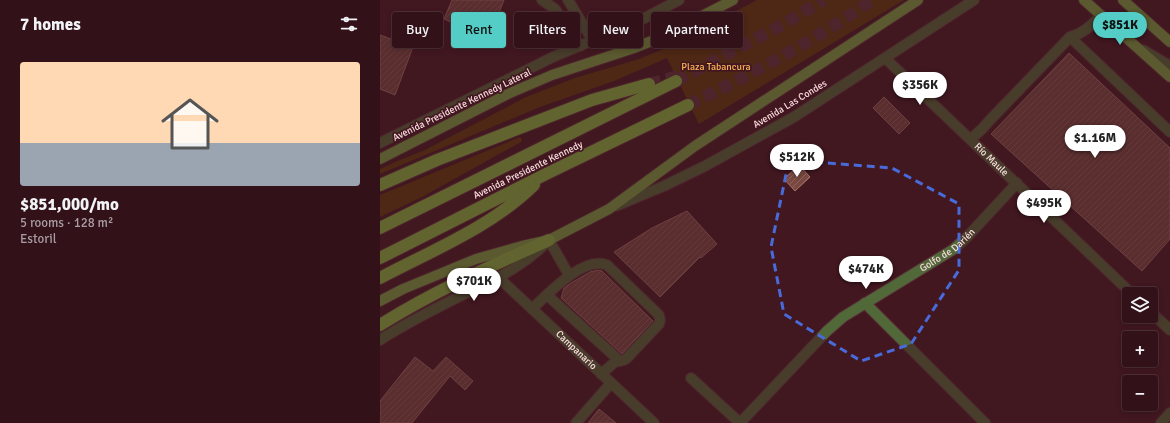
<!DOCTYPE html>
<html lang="en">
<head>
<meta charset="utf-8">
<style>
  body { margin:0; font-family:Signika,sans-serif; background:#3d1f25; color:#f1f3f6; height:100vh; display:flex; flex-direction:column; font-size:15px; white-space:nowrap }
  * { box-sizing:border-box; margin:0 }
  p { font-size:13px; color:#a89da2 }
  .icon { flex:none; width:22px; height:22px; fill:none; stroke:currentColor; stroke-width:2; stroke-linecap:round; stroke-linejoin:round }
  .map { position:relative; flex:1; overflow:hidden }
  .details { display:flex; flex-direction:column; background:#321118; width:380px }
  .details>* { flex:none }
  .top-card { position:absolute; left:12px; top:12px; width:380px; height:36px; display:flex; gap:8px }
  .tools { position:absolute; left:742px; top:287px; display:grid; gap:8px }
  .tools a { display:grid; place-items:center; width:36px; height:36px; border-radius:4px; background:#321118; box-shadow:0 2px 6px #0003,0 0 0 1px #4d3137; font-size:20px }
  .price { position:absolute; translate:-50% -34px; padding:0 9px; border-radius:14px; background:#fff; color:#222; font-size:13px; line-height:26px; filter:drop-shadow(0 1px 2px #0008) }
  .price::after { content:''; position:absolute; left:50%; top:24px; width:12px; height:9px; margin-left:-6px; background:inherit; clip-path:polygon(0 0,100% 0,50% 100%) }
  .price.current { background:#54cdc6; color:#111 }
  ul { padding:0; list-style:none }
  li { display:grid; align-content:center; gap:8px; height:212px; padding:0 20px }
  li+li { border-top:1px solid #4d3137 }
  li span { display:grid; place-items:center; height:124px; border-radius:4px; color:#555 }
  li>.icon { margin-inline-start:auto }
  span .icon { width:72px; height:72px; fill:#fffc; stroke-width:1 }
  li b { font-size:17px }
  h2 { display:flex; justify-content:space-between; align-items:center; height:48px; padding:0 20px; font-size:17px }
  .pill { padding:0 14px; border-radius:4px; background:#321118; box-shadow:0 2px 6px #0003,0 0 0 1px #4d3137; font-size:14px; line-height:36px }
  .pill.current { background:#54cdc6; color:#111 }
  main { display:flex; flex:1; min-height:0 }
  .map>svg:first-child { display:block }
  .green { fill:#5e3b08 }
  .building { fill:url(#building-hatch); stroke:#a57169 }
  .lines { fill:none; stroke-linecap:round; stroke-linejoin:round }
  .highway-tunnel { stroke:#5e353d; stroke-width:12; stroke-dasharray:12 6; stroke-linecap:butt }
  .minor-casing { stroke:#5c333b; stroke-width:12 }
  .major-casing { stroke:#5c333b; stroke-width:12 }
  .highway-casing { stroke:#5c333b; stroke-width:14 }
  .minor { stroke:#516839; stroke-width:10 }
  .major { stroke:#79a840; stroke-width:10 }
  .highway { stroke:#89c140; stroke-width:12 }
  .marked { fill:none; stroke:#496ad9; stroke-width:3; stroke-dasharray:8 5; stroke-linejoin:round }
  .labels { text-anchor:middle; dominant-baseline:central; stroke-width:3.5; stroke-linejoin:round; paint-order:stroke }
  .park-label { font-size:10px; fill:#fdb357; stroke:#421720 }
  .street-label { font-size:10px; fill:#fadcdf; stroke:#421720 }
</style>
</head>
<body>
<main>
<section class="details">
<h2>7 homes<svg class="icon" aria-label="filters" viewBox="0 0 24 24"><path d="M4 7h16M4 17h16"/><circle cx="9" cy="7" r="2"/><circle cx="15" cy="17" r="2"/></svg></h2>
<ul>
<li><span style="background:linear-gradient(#ffd9b3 65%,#9aa5b1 0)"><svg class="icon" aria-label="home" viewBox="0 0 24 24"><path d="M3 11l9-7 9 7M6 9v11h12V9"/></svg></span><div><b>$851,000/mo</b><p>5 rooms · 128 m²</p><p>Estoril</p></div></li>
</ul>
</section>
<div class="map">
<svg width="790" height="423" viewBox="0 0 790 423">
  <defs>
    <pattern id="building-hatch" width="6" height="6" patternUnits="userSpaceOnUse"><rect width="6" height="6" fill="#794941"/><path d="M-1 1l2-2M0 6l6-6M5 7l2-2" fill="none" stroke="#8d635c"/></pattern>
  </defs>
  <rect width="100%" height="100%" fill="#421720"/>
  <g class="green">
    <polygon points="377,0 524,0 319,124 287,58 234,81 160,107 0,174 0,169 15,162 45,150 146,97 195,78 259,59 288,47"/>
    <polygon points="140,137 142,139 141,142 42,197 0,217 0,195"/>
  </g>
  <g class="building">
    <polygon points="72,0 124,0 109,38 64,19"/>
    <polygon points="0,35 33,47 15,95 0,89"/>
    <polygon points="689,53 790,148 790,239 762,271 611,134"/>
    <polygon points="504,97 530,123 519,134 493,108"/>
    <polygon points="419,165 430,177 415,191 404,179"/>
    <polygon points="307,211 337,244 321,258 320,257 280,297 234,252 272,228"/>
    <polygon points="218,270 222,271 273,321 242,354 181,298 184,288 191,283 210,272"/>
    <polygon points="35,357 53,371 66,357 93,381 85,390 70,376 32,423 0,423 0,401"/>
    <polygon points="219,409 236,423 208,423"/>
  </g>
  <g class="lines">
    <g class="highway-tunnel">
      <polyline points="296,81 400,26 444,0"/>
      <polyline points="269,84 302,75"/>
      <path d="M308,105C372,74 434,41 492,0"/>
    </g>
    <g class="minor-casing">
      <g id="minor">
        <polyline points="162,0 175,9 200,46"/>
        <polyline points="188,0 213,41"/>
        <path d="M690,37C704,33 712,25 721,15"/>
        <polyline points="763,50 790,66"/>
        <path id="s1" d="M505,58L752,294"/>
        <polyline points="591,139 603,128 609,121 690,37 790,132"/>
        <polyline points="0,143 173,57 259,21 299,0"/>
        <polyline points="236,206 284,186 325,166 414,117 594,0"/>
        <path id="s2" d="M118,277L274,423"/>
        <polyline points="167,295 240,361"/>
        <polyline points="485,303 605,423"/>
        <path d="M152,309C169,293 203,256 227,265L279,315L280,320L279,324L247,358L244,360L235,362L221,374"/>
        <polyline points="771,312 790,330"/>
        <path d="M0,340C29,321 61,306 92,290C122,276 146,264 169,240L189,275"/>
        <polyline points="311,378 360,423"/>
        <polyline points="196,423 231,383"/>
        <path id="s3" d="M360,423L447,331L463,317L574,249L587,237L637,183"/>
        <polyline points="781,423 790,413"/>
      </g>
    </g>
    <g class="major-casing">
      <g id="major">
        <polyline points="704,0 790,77"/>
        <polyline points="743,0 790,42"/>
        <polyline points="0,159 130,93 172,75 254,48 279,38 353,0"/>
        <polyline points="0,301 23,289 96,259 142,246 169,240 229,209 315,146 538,0"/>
      </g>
    </g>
    <g class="highway-casing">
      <g id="highway">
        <polyline points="0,185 57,160 212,100 269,84"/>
        <polyline points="0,228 296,81"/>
        <polyline points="0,258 164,175 308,105"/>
        <path d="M0,278C53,250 111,227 154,185"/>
        <path d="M0,325C54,291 111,266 169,240"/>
      </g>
    </g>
    <use href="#minor" class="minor"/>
    <use href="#major" class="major"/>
    <use href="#highway" class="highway"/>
  </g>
  <path d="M0 0H790V423H0ZM409,160L512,168L579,204V270L531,344L481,361L404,314L391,247Z" fill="#421720" fill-opacity=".55" fill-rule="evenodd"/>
  <path class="marked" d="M409,160L512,168L579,204V270L531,344L481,361L404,314L391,247Z"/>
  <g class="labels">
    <g class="park-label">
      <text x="336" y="67">Plaza Tabancura</text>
    </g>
    <g class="street-label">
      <text transform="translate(410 104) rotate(-31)">Avenida Las Condes</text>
      <text transform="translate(82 105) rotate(-26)">Avenida Presidente Kennedy Lateral</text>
      <text stroke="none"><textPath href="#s1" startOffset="147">Río Maule</textPath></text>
      <text transform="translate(148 170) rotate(-26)">Avenida Presidente Kennedy</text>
      <text stroke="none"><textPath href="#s3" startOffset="272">Golfo de Darién</textPath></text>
      <text stroke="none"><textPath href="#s2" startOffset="107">Campanario</textPath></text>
    </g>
  </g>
</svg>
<div class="tools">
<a><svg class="icon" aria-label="layers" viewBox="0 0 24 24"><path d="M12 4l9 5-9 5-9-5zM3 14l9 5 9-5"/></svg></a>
<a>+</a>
<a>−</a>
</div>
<b class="price current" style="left:740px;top:46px">$851K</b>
<b class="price" style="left:540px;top:106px">$356K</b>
<b class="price" style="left:715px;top:159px">$1.16M</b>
<b class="price" style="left:417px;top:178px">$512K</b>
<b class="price" style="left:664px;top:224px">$495K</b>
<b class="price" style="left:486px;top:290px">$474K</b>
<b class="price" style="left:94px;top:302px">$701K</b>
<div class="top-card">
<a class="pill">Buy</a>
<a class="pill current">Rent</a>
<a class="pill">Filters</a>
<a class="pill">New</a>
<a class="pill">Apartment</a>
</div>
</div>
</main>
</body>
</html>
